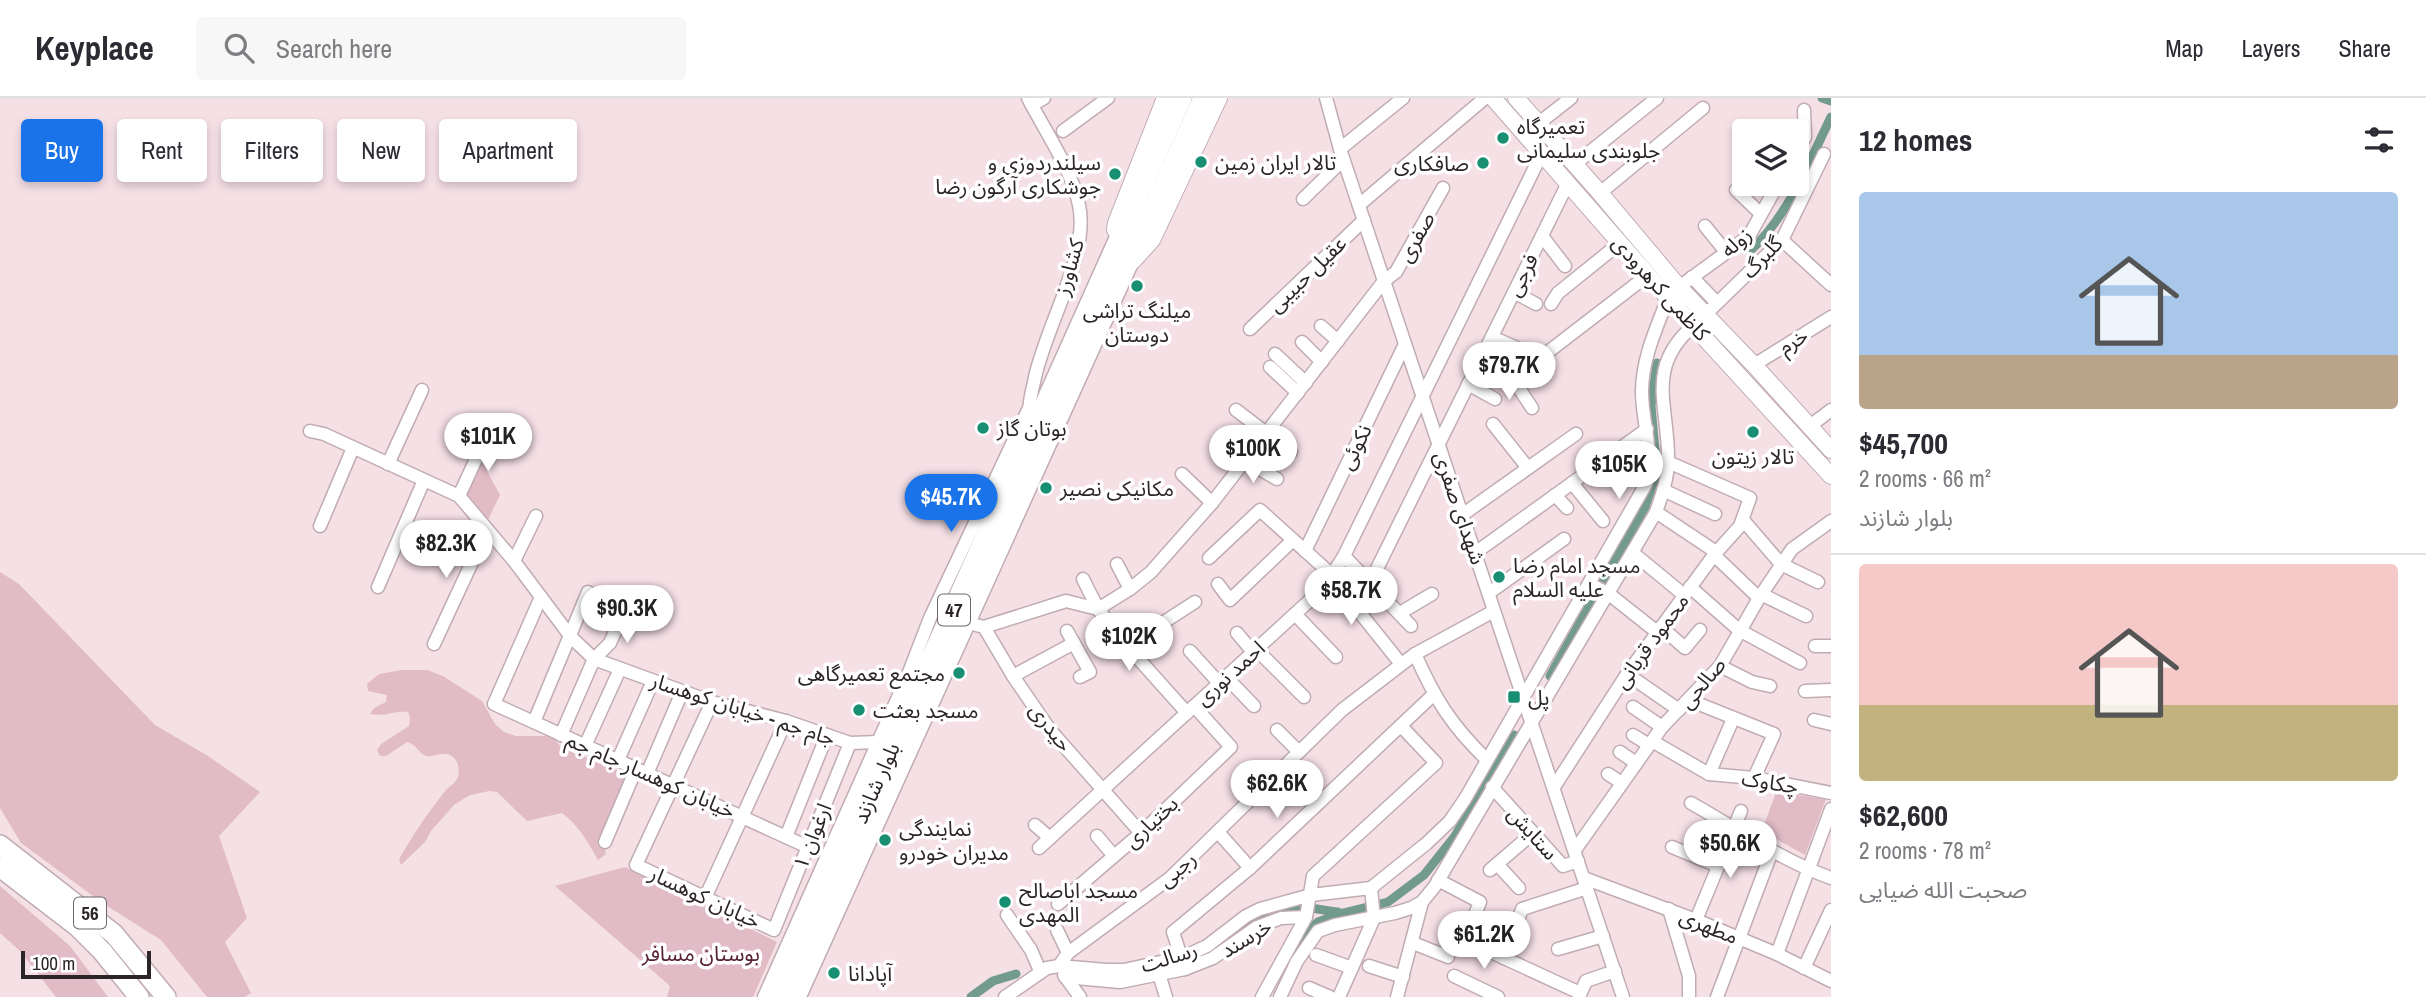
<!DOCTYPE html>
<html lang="en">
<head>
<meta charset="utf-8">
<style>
  body { margin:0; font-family:"Archivo Narrow","Noto Sans Arabic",sans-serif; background:#f7f7f7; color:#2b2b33; height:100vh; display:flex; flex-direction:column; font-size:26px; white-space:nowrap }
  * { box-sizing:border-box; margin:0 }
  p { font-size:23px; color:#7c7c81 }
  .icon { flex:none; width:38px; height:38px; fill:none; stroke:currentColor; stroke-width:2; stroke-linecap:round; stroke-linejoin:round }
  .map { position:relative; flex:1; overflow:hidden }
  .side { display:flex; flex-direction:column; background:#fff; width:595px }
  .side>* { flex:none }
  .banner { position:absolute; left:21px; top:21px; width:665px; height:63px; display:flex; gap:14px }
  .controls { position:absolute; left:1732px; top:21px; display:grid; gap:14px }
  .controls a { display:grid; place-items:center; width:77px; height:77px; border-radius:7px; background:#fff; box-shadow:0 4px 10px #0003; font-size:35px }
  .scale { position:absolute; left:21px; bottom:18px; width:130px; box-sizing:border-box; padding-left:7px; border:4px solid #2c2527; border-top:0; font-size:19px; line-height:24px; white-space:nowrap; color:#2c2527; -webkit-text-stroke:5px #fff; paint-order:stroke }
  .price { position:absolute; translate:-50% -60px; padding:0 16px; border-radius:24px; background:#fff; color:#222; font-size:23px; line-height:46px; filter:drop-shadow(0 2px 4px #0008) }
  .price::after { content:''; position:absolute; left:50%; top:42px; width:21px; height:16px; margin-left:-10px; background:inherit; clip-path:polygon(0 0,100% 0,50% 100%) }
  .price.on { background:#1a73e8; color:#fff }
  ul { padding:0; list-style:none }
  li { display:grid; align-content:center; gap:14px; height:371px; padding:0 28px }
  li+li { border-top:2px solid #e1e1e2 }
  li span { display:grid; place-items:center; height:217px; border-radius:7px; color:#555 }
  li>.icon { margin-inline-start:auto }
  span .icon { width:126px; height:126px; fill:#fffc; stroke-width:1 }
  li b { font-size:30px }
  h2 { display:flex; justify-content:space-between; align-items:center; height:84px; padding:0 28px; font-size:30px }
  .chip { padding:0 24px; border-radius:7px; background:#fff; box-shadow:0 4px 10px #0003; font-size:24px; line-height:63px }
  .chip.on { background:#1a73e8; color:#fff }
  header { display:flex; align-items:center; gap:42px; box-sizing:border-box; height:98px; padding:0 35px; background:#fff; border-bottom:2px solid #e1e1e2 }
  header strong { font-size:33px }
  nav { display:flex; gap:38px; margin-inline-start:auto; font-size:24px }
  .search { width:490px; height:63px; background:#f7f7f7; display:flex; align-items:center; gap:18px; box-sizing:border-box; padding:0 24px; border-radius:7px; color:#7c7c81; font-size:26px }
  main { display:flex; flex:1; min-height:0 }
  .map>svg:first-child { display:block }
  .green { fill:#e1bcc7 }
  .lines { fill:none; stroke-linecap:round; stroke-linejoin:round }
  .canal { stroke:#729b8d; stroke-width:9 }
  .minor-casing { stroke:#c0acb1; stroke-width:15 }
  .major-casing { stroke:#c0acb1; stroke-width:18 }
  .highway-casing { stroke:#c0acb1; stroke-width:22 }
  .minor { stroke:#fff; stroke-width:12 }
  .major { stroke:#fff; stroke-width:16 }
  .highway { stroke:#fff; stroke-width:19 }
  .poi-dot { fill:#188f72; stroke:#fff; stroke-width:2.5 }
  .labels { text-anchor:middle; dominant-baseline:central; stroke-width:7; stroke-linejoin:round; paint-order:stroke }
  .shield { fill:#fff; stroke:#6b6668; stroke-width:2 }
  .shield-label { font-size:19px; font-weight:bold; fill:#2c2527 }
  .poi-label { font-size:21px; fill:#2c2527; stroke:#fff; text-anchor:start }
  .street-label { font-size:21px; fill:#2c2527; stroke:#fff }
  .park-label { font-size:21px; fill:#552134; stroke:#fff }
</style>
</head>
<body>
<header>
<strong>Keyplace</strong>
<div class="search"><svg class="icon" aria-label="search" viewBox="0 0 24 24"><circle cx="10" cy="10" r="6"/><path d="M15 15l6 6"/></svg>Search here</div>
<nav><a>Map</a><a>Layers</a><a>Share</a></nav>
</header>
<main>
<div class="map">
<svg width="1831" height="899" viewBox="0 0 1831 899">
  <rect width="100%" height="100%" fill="#f5e0e6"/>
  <g class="green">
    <polygon points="481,362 500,397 488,422 466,395"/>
    <polygon points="0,474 19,486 155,627 208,658 260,694 219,738 247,820 225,844 251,895 245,899 207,899 161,842 104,806 21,745 0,710"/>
    <path d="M402,572H427L443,578L482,603L495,626L504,634L516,638H552L561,649L629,677L602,741L606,756L598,762C588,744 579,728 562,715L527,723L497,694L490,693L470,697L454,707L431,733L425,744L401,767L399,761C413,737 428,714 446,692C449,689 455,685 457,681C461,674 458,660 450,657C442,653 432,661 424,657C417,653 416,646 407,644L386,658H380L377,652L381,646L409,628L410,620L408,614C395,612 384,619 370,616L374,610L386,604L387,597L368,593L367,586L379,576Z"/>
    <polygon points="1776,694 1826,701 1805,757 1762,733"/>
    <polygon points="625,769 777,844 753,899 667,899 670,888 555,788"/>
    <polygon points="0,788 70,848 108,899 56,899 20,853 0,835"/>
  </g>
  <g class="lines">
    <g class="canal">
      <polyline points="1822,0 1831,3"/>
      <path d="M1752,151C1789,116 1809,64 1831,19"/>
      <polyline points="1550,578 1645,409 1657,374 1651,308 1657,265"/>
      <path d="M1198,861C1230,844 1260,808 1299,809C1312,809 1325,813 1338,814"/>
      <polyline points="1291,863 1310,832 1318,824 1343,815 1388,804 1424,777 1455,738 1514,637"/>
      <polyline points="971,899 993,883 1016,876"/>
    </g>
    <g class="minor-casing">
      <g id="minor">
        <path d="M1028,0C1045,33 1072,72 1079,107C1090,159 1044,230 1034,284C1032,294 1028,305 1030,316"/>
        <polyline points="1326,0 1340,51 1623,899"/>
        <polyline points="1032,7 1044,0"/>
        <polyline points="1539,25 1571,0"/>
        <polyline points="1063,33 1108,0"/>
        <polyline points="1340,51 1403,0"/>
        <polyline points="1797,53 1805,39 1804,12"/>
        <polyline points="1575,66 1657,0"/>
        <polyline points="1736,92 1761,116"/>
        <polyline points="1600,95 1703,10"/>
        <polyline points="1303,101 1343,62"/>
        <polyline points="1359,107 1485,0"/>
        <polyline points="1705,128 1726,154"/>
        <polyline points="1542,138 1565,168"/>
        <polyline points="1782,142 1831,187"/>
        <polyline points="1692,179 1717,205"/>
        <polyline points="1679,189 1749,138 1778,86"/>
        <polyline points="1514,194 1536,206"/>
        <polyline points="1551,206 1558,195 1620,145"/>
        <polyline points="1706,216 1782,142 1824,56"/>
        <polyline points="1321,228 1338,243"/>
        <polyline points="1250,231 1364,122"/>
        <polyline points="1492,239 1517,250"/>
        <polyline points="1302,244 1322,264"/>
        <polyline points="1275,256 1306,285"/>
        <polyline points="1481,261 1513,281 1532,310"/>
        <polyline points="1754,267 1831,219"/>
        <polyline points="1270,269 1298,295"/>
        <polyline points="1513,281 1648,177"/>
        <polyline points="1468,286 1495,301"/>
        <polyline points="1236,312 1291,354"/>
        <polyline points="1493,326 1528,370"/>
        <polyline points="1810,328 1831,312"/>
        <polyline points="310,333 324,336 459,398 514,463 571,539 594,561 712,604 786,623 850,645 878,644"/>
        <polyline points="1230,340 1251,357"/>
        <polyline points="1246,363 1277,381"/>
        <polyline points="388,366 422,292"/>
        <polyline points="1182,376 1212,405"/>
        <polyline points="1572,385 1603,423"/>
        <polyline points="1663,392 1715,416"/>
        <polyline points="1555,397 1567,410"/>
        <polyline points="459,398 487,337"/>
        <polyline points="1656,414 1716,454"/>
        <polyline points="1462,417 1576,336"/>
        <polyline points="1743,422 1781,466 1818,484"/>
        <polyline points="320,428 353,350"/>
        <polyline points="1305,453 1405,246"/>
        <polyline points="1475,455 1647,331"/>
        <polyline points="1633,455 1684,497"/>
        <polyline points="1714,457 1759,500"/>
        <polyline points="1344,458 1411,528"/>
        <polyline points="1209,460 1260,412 1332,477"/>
        <polyline points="514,463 536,418"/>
        <polyline points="1117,466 1130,491"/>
        <polyline points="1083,481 1098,511 1127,548 1187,615"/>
        <polyline points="1218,486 1230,502 1293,442"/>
        <polyline points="1590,486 1609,496 1657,534"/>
        <polyline points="378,489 424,382"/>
        <polyline points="1690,489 1739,532 1800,565"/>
        <polyline points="1489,495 1564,441"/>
        <polyline points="1761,496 1806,518"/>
        <polyline points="541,499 494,606 808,749"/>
        <polyline points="1400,515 1432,496"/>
        <polyline points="1295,516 1336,559"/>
        <polyline points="976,527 984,529 1013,578 1050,632 1141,735"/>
        <polyline points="984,529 1066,503 1098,511 1130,491 1151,474 1212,405 1384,183 1396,174 1443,90"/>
        <polyline points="1661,529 1685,550 1700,532"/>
        <polyline points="1067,533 1090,574 1080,579"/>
        <polyline points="1237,535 1253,554"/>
        <polyline points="434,546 487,432"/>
        <polyline points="1127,548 1195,504"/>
        <polyline points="1815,548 1831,548"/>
        <polyline points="1256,551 1304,599"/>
        <polyline points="1190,553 1219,585"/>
        <path d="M1415,556C1435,601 1451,627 1487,662"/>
        <polyline points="1401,566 1357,511 1568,85"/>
        <polyline points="1720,568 1752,584 1770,588"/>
        <polyline points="1627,576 1679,612"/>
        <polyline points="1013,578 1074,545"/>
        <polyline points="1226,579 1254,608"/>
        <polyline points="1805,593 1831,592"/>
        <polyline points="1689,602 1774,636 1754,680"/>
        <polyline points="712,604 636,767 774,832 850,645"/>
        <polyline points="1633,609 1662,629"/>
        <polyline points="1814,622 1831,626"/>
        <polyline points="534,624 588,494"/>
        <polyline points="1277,632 1299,654"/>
        <polyline points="561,637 594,561 610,545 626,509"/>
        <polyline points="1633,637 1649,647"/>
        <polyline points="1652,643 1709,676 1754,680 1831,695"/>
        <polyline points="585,648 620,571"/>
        <polyline points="1620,654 1636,665"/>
        <polyline points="618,662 653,583"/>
        <polyline points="647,676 682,594"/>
        <polyline points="1608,676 1622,685"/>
        <polyline points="1709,676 1733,621"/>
        <polyline points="1492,689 1563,768 1578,763"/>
        <polyline points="1554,689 1627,576 1714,457 1740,428 1750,400 1668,364"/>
        <path d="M1691,705C1737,731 1781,762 1831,780"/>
        <polyline points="1035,727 1050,740"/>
        <polyline points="1218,734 1250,770"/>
        <polyline points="1097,738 1114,758"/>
        <polyline points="786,739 827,637"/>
        <polyline points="605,744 636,671"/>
        <polyline points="1672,749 1718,768"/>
        <polyline points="1039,750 1308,504 1332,477 1344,458 1542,55"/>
        <polyline points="1575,752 1662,629 1720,568 1759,500 1792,451 1831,423"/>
        <polyline points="1497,766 1519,790"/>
        <polyline points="1490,772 1533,735"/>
        <polyline points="1584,780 1696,822 1777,856 1831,883"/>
        <polyline points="1438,782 1480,804 1465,842 1580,895"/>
        <polyline points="1371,790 1374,820"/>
        <polyline points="705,800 786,623"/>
        <polyline points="1058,806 1141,735 1231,649 1194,608"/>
        <polyline points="1669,811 1689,878 1689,899"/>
        <polyline points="1007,817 1031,852 1040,873"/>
        <polyline points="1696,822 1741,713"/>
        <polyline points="1057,832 1068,855"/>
        <polyline points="1413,845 1448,859"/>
        <polyline points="1558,851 1603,838"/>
        <polyline points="1777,856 1831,711"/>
        <polyline points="1316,857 1352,870"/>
        <polyline points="1504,860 1522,811 1587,790"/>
        <polyline points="1059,868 1068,855 1170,780 1342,612 1415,556 1494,513"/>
        <polyline points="1369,868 1403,879"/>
        <polyline points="1804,870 1831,812"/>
        <polyline points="1185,871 1173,834 1250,770 1433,597"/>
        <polyline points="1159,876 1166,899"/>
        <polyline points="1064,877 1080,899"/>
        <polyline points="1454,878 1498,899"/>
        <polyline points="1065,879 1120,884 1185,871 1213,860 1257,829 1281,820 1306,819"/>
        <polyline points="1309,890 1330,899"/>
        <polyline points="764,899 908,577 930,520 1029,310"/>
        <path d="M1005,899L1047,870L1059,868L1106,872H1124L1183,859L1207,848L1246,818L1260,811L1311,797L1371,790L1427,745L1450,723L1465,701L1646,386C1655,355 1642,326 1642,294C1642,261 1656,231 1668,200"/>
        <polyline points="1262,899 1306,819 1313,778 1436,665 1401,628"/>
        <path d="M1280,899L1297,863L1318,833L1335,827L1395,815L1411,810L1422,804L1435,788L1656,414C1662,397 1668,380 1668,362C1669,308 1644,270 1694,227"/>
        <polyline points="1339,899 1374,820"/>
        <polyline points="1397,899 1422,804"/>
        <polyline points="1579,899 1586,883 1615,873"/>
        <polyline points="1717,899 1772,753"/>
      </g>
    </g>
    <g class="major-casing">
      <g id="major">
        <polyline points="1493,0 1668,200 1831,378"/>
        <polyline points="1516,0 1600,95 1679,189 1754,267 1831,352"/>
        <polyline points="1115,132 1116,125 1165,0"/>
        <polyline points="1133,163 1152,142 1219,0"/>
      </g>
    </g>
    <g class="highway-casing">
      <g id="highway">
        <polyline points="0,747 114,836 166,899"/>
        <polyline points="0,769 78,829 102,853 139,899"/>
        <polyline points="779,899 1182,0"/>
        <polyline points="796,899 1203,0"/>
      </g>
    </g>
    <use href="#minor" class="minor"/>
    <use href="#major" class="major"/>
    <use href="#highway" class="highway"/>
  </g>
  <g class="poi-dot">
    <circle cx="1503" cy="40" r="7"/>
    <circle cx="1201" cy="64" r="7"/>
    <circle cx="1483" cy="65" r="7"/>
    <circle cx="1115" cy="76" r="7"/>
    <circle cx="1137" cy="188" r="7"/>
    <circle cx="983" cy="330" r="7"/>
    <circle cx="1753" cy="334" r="7"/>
    <circle cx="1046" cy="390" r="7"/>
    <circle cx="1499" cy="479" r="7"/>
    <circle cx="959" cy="575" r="7"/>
    <rect x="1507" y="592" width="14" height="14" rx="3.5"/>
    <circle cx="859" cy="612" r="7"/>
    <circle cx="885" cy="742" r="7"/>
    <circle cx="1005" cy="804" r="7"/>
    <circle cx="834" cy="875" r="7"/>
  </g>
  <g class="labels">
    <g class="shield">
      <rect x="938" y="496.5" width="32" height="31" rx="5"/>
      <rect x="74" y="799.5" width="32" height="31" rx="5"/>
    </g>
    <g class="shield-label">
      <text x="954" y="512">47</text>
      <text x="90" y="815">56</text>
    </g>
    <g class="poi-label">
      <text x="1517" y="28">تعمیرگاه<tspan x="1517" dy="24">جلوبندی سلیمانی</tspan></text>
      <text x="1101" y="64" text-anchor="end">سیلندردوزی و<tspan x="1101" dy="24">جوشکاری آرگون رضا</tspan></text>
      <text x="1215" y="64">تالار ایران زمین</text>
      <text x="1469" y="65" text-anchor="end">صافکاری</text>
      <text x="1137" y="212" text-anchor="middle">میلنگ تراشی<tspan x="1137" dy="24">دوستان</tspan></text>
      <text x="997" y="330">بوتان گاز</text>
      <text x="1753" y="358" text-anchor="middle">تالار زیتون</text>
      <text x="1060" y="390">مکانیکی نصیر</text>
      <text x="1513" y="467">مسجد امام رضا<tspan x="1513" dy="24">علیه السلام</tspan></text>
      <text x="945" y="575" text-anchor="end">مجتمع تعمیرگاهی</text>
      <text x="1528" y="599">پل</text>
      <text x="873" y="612">مسجد بعثت</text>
      <text x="899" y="730">نمایندگی<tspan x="899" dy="24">مدیران خودرو</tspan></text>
      <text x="1019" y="792">مسجد اباصالح<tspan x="1019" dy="24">المهدی</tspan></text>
      <text x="848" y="875">آپادانا</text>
    </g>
    <g class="street-label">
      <text transform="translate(1416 139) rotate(-61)">صفری</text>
      <text transform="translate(1736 144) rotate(-42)">زوله</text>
      <text transform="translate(1762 159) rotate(-47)">گلبرگ</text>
      <text transform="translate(1069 169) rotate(-74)">کشاورز</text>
      <text transform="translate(1307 176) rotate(-44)">عقیل حبیبی</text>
      <text transform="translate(1522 177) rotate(-63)">فرجی</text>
      <text transform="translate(1661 190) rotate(48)">کاظمی کرهرودی</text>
      <text transform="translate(1793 243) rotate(-32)">خرم</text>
      <text transform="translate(1355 349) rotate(-64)">نکوئی</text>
      <text transform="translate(1460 410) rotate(71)">شهدای صفری</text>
      <text transform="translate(1651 543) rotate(-54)">محمود قربانی</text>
      <text transform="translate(1230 575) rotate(-42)">احمد نوری</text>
      <text transform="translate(1702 585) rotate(-50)">صالحی</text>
      <text transform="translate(743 611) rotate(18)">جام جم - خیابان کوهسار</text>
      <text transform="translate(1051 629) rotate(52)">حیدری</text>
      <text transform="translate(651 677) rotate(24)">خیابان کوهسار جام جم</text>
      <text transform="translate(1770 684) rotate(9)">چکاوک</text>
      <text transform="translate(876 685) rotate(-66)">بلوار شازند</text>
      <text transform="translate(1151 724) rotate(-43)">بختیاری</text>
      <text transform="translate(1533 735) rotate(48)">ستایش</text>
      <text transform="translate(812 738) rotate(-68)">ارغوان ۱</text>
      <text transform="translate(1177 771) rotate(-41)">رجبی</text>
      <text transform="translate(705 799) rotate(25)">خیابان کوهسار</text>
      <text transform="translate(1709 828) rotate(22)">مطهری</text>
      <text transform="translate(1246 840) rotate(-31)">خرسند</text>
      <text transform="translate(1169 859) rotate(-17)">رسالت</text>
    </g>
    <g class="park-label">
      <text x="701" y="855">بوستان مسافر</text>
    </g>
  </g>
</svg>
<div class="controls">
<a><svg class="icon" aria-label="layers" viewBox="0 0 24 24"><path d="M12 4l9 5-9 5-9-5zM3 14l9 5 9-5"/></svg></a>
</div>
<div class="scale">100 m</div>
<b class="price" style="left:1509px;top:304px">$79.7K</b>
<b class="price" style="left:488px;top:375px">$101K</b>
<b class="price" style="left:1253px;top:387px">$100K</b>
<b class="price" style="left:1619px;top:403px">$105K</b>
<b class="price on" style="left:951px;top:436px">$45.7K</b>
<b class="price" style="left:446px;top:482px">$82.3K</b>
<b class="price" style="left:1351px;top:529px">$58.7K</b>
<b class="price" style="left:627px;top:547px">$90.3K</b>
<b class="price" style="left:1129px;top:575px">$102K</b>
<b class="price" style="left:1277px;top:722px">$62.6K</b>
<b class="price" style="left:1730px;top:782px">$50.6K</b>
<b class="price" style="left:1484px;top:873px">$61.2K</b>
<div class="banner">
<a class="chip on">Buy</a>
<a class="chip">Rent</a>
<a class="chip">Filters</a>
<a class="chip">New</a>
<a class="chip">Apartment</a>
</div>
</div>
<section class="side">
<h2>12 homes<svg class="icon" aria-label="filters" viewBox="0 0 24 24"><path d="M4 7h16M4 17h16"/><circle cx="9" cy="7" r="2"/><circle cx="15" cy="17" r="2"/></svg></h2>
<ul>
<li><span style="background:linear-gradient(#a9c7e8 75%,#b9a48a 0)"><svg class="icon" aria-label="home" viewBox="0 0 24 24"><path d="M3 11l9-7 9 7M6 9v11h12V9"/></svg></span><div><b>$45,700</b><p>2 rooms · 66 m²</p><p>بلوار شازند</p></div></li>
<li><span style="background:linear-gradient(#f6c9c9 65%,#c2b280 0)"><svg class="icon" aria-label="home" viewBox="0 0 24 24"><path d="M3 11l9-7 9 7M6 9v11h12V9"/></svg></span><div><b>$62,600</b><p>2 rooms · 78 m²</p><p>صحبت الله ضیایی</p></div></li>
</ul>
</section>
</main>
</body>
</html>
